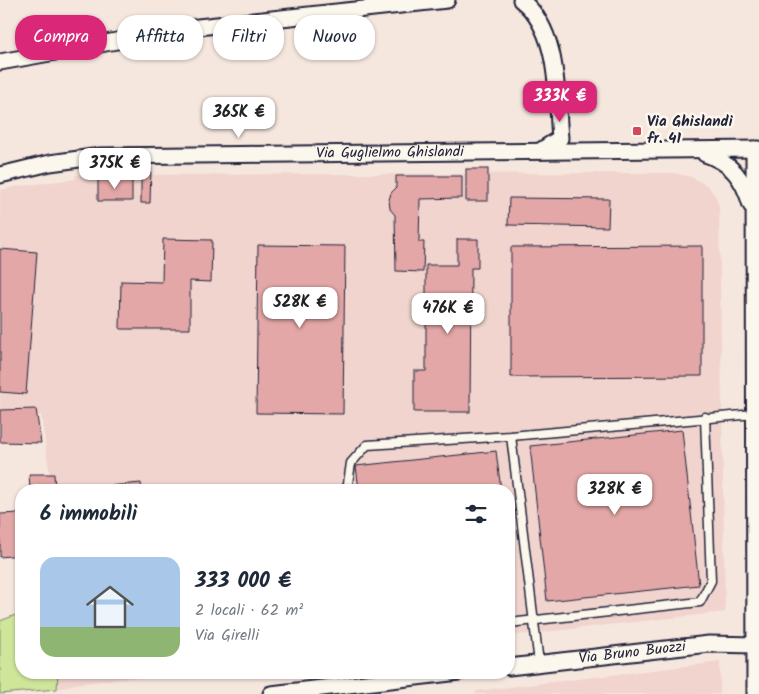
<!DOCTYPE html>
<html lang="it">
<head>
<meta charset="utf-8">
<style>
  body { margin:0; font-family:Kalam,sans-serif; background:#f2f2f3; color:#1f2937; height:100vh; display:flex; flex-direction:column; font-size:19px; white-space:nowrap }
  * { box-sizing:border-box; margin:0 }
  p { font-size:16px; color:#747a83 }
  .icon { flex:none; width:28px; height:28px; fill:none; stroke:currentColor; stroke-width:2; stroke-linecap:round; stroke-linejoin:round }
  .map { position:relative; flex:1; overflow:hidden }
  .panel { position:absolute; left:15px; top:484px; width:500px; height:195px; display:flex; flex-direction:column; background:#fff; border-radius:20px; box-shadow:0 1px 4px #0004 }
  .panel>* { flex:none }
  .hud { position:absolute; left:15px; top:15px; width:500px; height:45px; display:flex; gap:10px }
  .price { position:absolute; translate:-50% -42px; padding:0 11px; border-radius:10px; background:#fff; color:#222; font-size:16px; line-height:32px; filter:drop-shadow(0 1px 2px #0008) }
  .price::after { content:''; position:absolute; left:50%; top:30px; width:15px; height:11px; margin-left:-8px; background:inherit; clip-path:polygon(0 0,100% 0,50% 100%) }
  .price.selected { background:#db2777; color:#fff }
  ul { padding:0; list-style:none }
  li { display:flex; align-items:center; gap:15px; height:125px; padding:0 25px }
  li+li { border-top:1px solid #e0e1e3 }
  li span { display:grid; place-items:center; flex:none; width:140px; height:100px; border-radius:15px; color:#555 }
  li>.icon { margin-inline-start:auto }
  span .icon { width:60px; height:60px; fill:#fffc; stroke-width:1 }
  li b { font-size:21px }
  h2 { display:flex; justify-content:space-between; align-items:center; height:60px; padding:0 25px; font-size:21px }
  .chip { padding:0 18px; border-radius:20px; background:#fff; box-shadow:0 1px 4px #0004; font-size:18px; line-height:45px }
  .chip.selected { background:#db2777; color:#fff }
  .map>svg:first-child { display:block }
  .built { fill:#f0d4cd }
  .green { fill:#cfe59a; stroke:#78846a }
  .building { fill:#e2a7a6; stroke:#22223b }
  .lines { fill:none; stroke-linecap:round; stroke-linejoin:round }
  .lane-casing { stroke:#22223b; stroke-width:11 }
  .street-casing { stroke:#22223b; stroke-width:19 }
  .lane { stroke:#fbf7ec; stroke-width:8 }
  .street { stroke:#fbf7ec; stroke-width:15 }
  .poi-dot { fill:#d1495b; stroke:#fbf7ec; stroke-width:2 }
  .labels { text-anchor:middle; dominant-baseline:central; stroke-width:5; stroke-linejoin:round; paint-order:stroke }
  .poi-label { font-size:15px; font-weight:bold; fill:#22223b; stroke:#fbf7ec; text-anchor:start }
  .street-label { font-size:15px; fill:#22223b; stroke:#fbf7ec }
</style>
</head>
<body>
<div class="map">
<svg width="759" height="694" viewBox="0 0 759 694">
  <rect width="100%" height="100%" fill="#f6e7de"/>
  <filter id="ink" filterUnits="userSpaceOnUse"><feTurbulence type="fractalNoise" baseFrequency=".02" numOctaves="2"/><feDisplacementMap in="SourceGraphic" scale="10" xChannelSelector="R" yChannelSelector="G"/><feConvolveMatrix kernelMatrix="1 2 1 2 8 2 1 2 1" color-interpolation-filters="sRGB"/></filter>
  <g filter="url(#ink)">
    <g class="built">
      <polygon points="674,173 691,177 708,186 716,197 719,207 725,612 509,636 509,490 52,490 41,415 0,415 0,190 20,186 75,179 76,175"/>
      <polygon points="720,662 720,694 476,694 476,691"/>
      <polygon points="58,673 176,673 75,684 57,689"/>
    </g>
    <polygon class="green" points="21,613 21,672 58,673 57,689 0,694 0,621"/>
    <g class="building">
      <polygon points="141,168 151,168 150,203 141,203"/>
      <rect x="466" y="169" width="22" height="32"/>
      <polygon points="396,176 462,176 462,198 420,199 419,242 424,242 423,272 396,271 395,215 390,209 389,200 391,193 396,188"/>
      <rect x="98" y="179" width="34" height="22"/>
      <polygon points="509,198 609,199 608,227 508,225"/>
      <polygon points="163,239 212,240 211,282 190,281 190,329 120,329 121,281 162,282"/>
      <polygon points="457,239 478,239 478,268 471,268 470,412 414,412 414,371 426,371 426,265 457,265"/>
      <polygon points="258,245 345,246 343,414 256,413"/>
      <polygon points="702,246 702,376 511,377 511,247"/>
      <polygon points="0,249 37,252 26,394 0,392"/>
      <polygon points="36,409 41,443 0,442 0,410"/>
      <polygon points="682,430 699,585 547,601 530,446"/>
      <polygon points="496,451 501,490 359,490 356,466"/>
      <polygon points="29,474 54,474 55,490 30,490"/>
      <polygon points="141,483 142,490 87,490 87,488"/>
      <polygon points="21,513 21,555 0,557 0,514"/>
      <polygon points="509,563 513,606 509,606"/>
    </g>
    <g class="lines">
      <g class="lane-casing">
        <g id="lane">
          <polyline points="511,436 539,663"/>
          <polyline points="347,490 351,463 367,445 511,436 754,414"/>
          <polyline points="509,623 700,602 711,581 705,417"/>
        </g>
      </g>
      <g class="street-casing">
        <g id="street">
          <path d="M521,0C560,31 556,94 560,138L540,151"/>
          <polyline points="0,62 189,28 447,0"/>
          <polyline points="754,149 755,694"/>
          <path d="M705,154C732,163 743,178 751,205"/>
          <path id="s1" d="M0,175L50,163L101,156L759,149"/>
          <path id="s2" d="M509,667L709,644L755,645"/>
          <polyline points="271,694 459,672"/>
        </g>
      </g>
      <use href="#lane" class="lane"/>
      <use href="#street" class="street"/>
    </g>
  </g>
  <rect class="poi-dot" x="632" y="126" width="10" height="10" rx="2.5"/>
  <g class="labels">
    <g class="poi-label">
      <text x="647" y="122">Via Ghislandi<tspan x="647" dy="17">fr. 41</tspan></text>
    </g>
    <g class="street-label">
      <text stroke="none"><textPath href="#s1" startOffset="392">Via Guglielmo Ghislandi</textPath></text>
      <text stroke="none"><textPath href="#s2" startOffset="124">Via Bruno Buozzi</textPath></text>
    </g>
  </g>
</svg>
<b class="price selected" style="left:560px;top:123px">333K €</b>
<b class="price" style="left:239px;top:139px">365K €</b>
<b class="price" style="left:115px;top:190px">375K €</b>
<b class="price" style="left:300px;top:329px">528K €</b>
<b class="price" style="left:448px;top:335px">476K €</b>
<b class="price" style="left:615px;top:516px">328K €</b>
<div class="hud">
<a class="chip selected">Compra</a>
<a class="chip">Affitta</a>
<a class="chip">Filtri</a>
<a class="chip">Nuovo</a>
</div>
<section class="panel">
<h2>6 immobili<svg class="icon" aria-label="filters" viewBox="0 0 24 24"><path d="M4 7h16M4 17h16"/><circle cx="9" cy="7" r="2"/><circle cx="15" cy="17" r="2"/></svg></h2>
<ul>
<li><span style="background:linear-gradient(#a9c7e8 70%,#8fb573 0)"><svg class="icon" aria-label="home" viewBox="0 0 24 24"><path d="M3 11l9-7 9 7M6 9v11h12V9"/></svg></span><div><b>333 000 €</b><p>2 locali · 62 m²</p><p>Via Girelli</p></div></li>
</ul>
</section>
</div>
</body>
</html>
